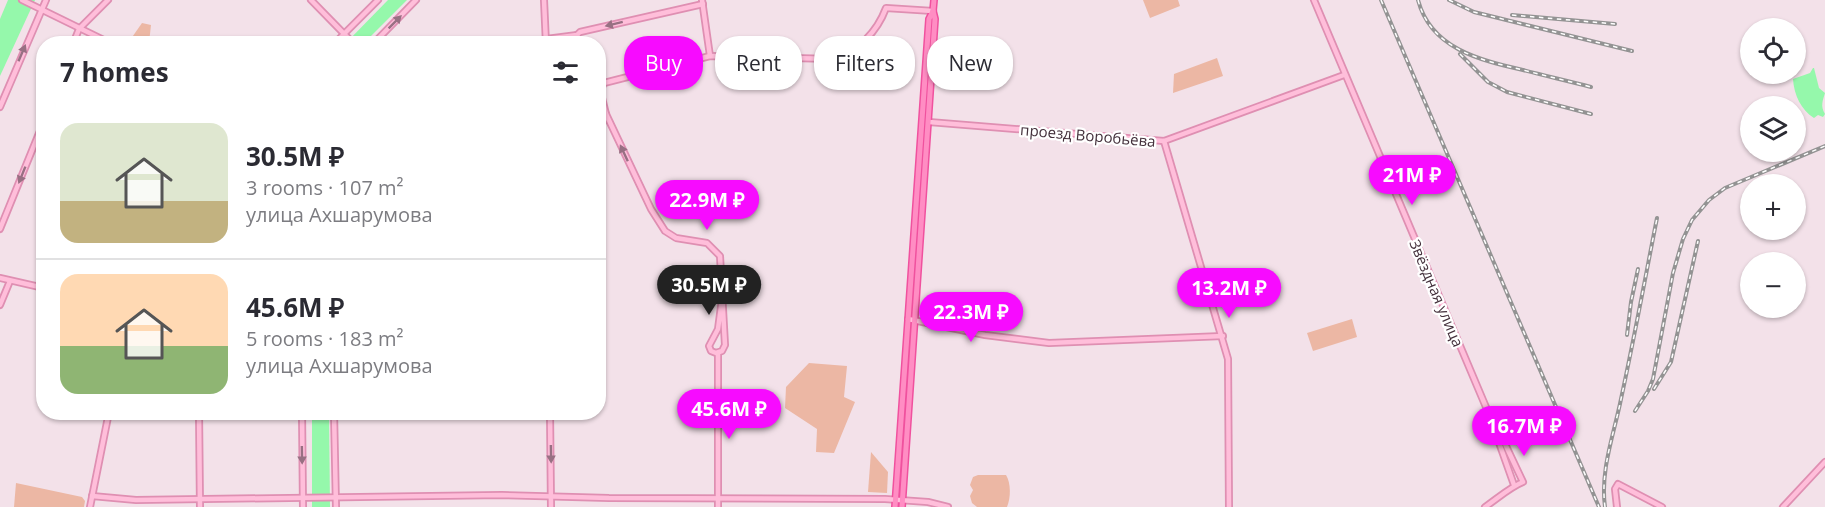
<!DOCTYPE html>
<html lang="en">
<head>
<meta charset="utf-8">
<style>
  body { margin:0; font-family:"Open Sans",sans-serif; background:#f2f2f3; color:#2b2b33; height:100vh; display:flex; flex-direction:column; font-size:22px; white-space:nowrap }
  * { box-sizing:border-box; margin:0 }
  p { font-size:20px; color:#7c7c81 }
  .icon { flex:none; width:33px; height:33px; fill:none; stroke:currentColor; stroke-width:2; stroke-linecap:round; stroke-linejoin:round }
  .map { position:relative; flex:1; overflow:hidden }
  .panel { position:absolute; left:36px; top:36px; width:570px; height:384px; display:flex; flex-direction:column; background:#fff; border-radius:24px; box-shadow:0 2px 4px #0004 }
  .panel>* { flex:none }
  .top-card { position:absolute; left:624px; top:36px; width:570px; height:54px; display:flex; gap:12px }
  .buttons { position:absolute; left:1740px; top:18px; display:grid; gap:12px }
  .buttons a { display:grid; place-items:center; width:66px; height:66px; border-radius:50%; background:#fff; box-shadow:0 2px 4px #0004; font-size:30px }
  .price { position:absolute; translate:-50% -51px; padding:0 14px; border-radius:21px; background:#f70bff; color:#fff; font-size:20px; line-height:39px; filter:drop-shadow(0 2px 3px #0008) }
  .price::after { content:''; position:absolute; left:50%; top:36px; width:18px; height:14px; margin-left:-9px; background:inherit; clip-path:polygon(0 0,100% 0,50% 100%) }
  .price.selected { background:#222; color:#fff }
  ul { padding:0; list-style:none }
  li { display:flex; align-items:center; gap:18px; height:150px; padding:0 24px }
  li+li { border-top:2px solid #e1e1e2 }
  li span { display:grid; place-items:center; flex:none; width:168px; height:120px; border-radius:18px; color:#555 }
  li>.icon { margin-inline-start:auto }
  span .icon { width:72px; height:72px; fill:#fffc; stroke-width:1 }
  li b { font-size:26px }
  h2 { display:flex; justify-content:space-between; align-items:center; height:72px; padding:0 24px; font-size:26px }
  .chip { padding:0 21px; border-radius:24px; background:#fff; box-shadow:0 2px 4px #0004; font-size:21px; line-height:54px }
  .chip.selected { background:#f70bff; color:#fff }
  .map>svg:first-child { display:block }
  .green { fill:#ecb7a4 }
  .water { fill:#95f8ab }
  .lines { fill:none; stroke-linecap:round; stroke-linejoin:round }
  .secondary-casing { stroke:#df8fb2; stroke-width:8 }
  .primary-casing { stroke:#f0519e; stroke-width:8 }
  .secondary { stroke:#ffbeda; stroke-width:4.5 }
  .primary { stroke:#ff8dc3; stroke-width:5 }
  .rail-casing { stroke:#939393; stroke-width:4 }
  .rail { stroke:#fff; stroke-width:1.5; stroke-dasharray:4.5; stroke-linecap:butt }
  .oneway { fill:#987083 }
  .labels { text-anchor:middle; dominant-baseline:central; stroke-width:4.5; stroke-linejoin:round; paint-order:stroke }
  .street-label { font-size:15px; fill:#44313c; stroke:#fff }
</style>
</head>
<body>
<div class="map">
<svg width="1825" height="507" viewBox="0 0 1825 507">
  <rect width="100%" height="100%" fill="#f3e1e9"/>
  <g class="green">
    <polygon points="1143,0 1178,0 1180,6 1150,18"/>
    <polygon points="142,23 151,25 149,43 128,43"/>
    <polygon points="1217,58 1223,76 1173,93 1174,74"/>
    <polygon points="1352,319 1357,337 1313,351 1307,333"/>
    <polygon points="809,363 847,366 844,397 855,402 834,453 816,452 817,429 785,408 786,387"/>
    <polygon points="871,452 888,472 887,493 868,492"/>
    <path d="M978,475H1006C1011,483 1011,498 1007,507H977L972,503L970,496L973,490L970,485L973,477Z"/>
    <polygon points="16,483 82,497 85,501 84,507 14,507"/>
  </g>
  <g class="water">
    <polygon points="8,0 35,0 0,76 0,19"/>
    <polygon points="388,0 407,0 364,43 345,44"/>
    <path d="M1813,68H1814L1819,88L1825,93C1823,100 1820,106 1825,114L1823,117L1818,115L1814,118C1801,110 1794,95 1793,79L1810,73Z"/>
    <polygon points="312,413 329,413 330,507 312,507"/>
  </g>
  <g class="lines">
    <g class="secondary-casing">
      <g id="secondary">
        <polyline points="22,0 112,44"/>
        <polyline points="311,0 354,44"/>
        <polyline points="544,0 546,44"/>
        <polyline points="702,0 710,56"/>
        <path d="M1314,0L1491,419L1498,429L1523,482C1510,487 1497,499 1485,507"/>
        <polyline points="577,35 579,44"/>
        <polyline points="546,39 577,35 580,32 703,4"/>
        <polyline points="73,44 79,29 108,0"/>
        <polyline points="334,44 378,0"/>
        <polyline points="373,44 416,0"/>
        <polyline points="598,93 602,98 606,114 651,209 665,231 676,238 707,243 720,256 725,345 722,351 716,353 711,351 709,346 718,329 722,299"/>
        <path d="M602,98V87L604,83L710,56L833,59C858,52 877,32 886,8L933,11"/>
        <polyline points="0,107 46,0"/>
        <polyline points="929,122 1164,141 1344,75"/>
        <polyline points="598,125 604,121 606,114"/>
        <polyline points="1164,141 1228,359 1229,507"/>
        <polyline points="0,229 44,121"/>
        <polyline points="0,278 44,288"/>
        <polyline points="0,305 10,281"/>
        <polyline points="908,319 985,335 1049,343 1223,336"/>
        <polyline points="718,353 718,507"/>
        <polyline points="199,412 200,507"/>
        <polyline points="302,412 303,507"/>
        <polyline points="334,412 336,507"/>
        <polyline points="550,412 551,507"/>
        <polyline points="1492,423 1514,485"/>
        <polyline points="92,496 136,500 502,495 609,498 885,499 928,502 948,507"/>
        <polyline points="90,507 109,412"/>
        <polyline points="1617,507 1615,489 1618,484 1662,507"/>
        <polyline points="1783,507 1825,462"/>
      </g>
    </g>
    <g class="primary-casing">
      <g id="primary">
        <polyline points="895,507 929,19 933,11"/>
        <polyline points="902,507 935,19 933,11 934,0"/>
      </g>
    </g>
    <use href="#secondary" class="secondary"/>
    <use href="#primary" class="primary"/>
    <g class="rail-casing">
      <g id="rail">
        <polyline points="1381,0 1599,507"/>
        <path d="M1418,0C1431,49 1480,60 1523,70C1546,76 1568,81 1591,87"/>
        <polyline points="1449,0 1474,12 1632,51"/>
        <polyline points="1512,15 1615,24"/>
        <polyline points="1460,54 1488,82 1507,92 1591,114"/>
        <polyline points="1627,335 1631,302 1638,269"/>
        <polyline points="1654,389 1671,362 1698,241"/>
        <polyline points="1635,411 1648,391 1653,379 1673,273 1683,239 1692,220 1709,200 1725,188 1825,146"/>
        <path d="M1605,507C1600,470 1614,434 1621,399C1634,339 1645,279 1657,218"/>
      </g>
    </g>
    <use href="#rail" class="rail"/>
  </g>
  <defs><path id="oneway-solid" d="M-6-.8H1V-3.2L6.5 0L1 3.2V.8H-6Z" transform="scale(1.5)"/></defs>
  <g class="oneway">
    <use href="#oneway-solid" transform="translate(395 22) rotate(-45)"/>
    <use href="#oneway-solid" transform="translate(614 24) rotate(166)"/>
    <use href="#oneway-solid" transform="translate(22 53) rotate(-67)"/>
    <use href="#oneway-solid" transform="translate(624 153) rotate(-115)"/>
    <use href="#oneway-solid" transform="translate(22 175) rotate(112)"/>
    <use href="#oneway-solid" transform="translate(551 454) rotate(89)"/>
    <use href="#oneway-solid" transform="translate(302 455) rotate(89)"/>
  </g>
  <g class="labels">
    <g class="street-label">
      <text transform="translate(1088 135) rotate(5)">проезд Воробьёва</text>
      <text transform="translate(1437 293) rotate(67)">Звёздная улица</text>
    </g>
  </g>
</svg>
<div class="buttons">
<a><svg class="icon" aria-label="locate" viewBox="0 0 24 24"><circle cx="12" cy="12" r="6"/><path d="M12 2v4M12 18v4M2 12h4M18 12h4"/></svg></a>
<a><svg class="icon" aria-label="layers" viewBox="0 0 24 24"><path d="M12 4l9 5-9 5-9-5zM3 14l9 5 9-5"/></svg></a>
<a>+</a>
<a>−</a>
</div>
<b class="price" style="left:1412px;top:206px">21M ₽</b>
<b class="price" style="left:707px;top:231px">22.9M ₽</b>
<b class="price selected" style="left:709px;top:316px">30.5M ₽</b>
<b class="price" style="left:1229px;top:319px">13.2M ₽</b>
<b class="price" style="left:971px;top:343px">22.3M ₽</b>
<b class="price" style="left:729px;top:440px">45.6M ₽</b>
<b class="price" style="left:1524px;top:457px">16.7M ₽</b>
<div class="top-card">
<a class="chip selected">Buy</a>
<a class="chip">Rent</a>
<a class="chip">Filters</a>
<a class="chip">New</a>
</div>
<section class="panel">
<h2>7 homes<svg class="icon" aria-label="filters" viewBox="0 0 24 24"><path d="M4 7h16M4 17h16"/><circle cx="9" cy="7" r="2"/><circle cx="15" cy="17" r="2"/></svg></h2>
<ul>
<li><span style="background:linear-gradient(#dfe7d0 65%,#c2b280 0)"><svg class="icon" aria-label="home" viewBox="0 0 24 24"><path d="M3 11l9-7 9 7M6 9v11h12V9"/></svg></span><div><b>30.5M ₽</b><p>3 rooms · 107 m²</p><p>улица Ахшарумова</p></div></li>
<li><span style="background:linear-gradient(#ffd9b3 60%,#8fb573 0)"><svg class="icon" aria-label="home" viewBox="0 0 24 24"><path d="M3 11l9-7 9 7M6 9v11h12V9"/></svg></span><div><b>45.6M ₽</b><p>5 rooms · 183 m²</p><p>улица Ахшарумова</p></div></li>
</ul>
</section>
</div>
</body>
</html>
